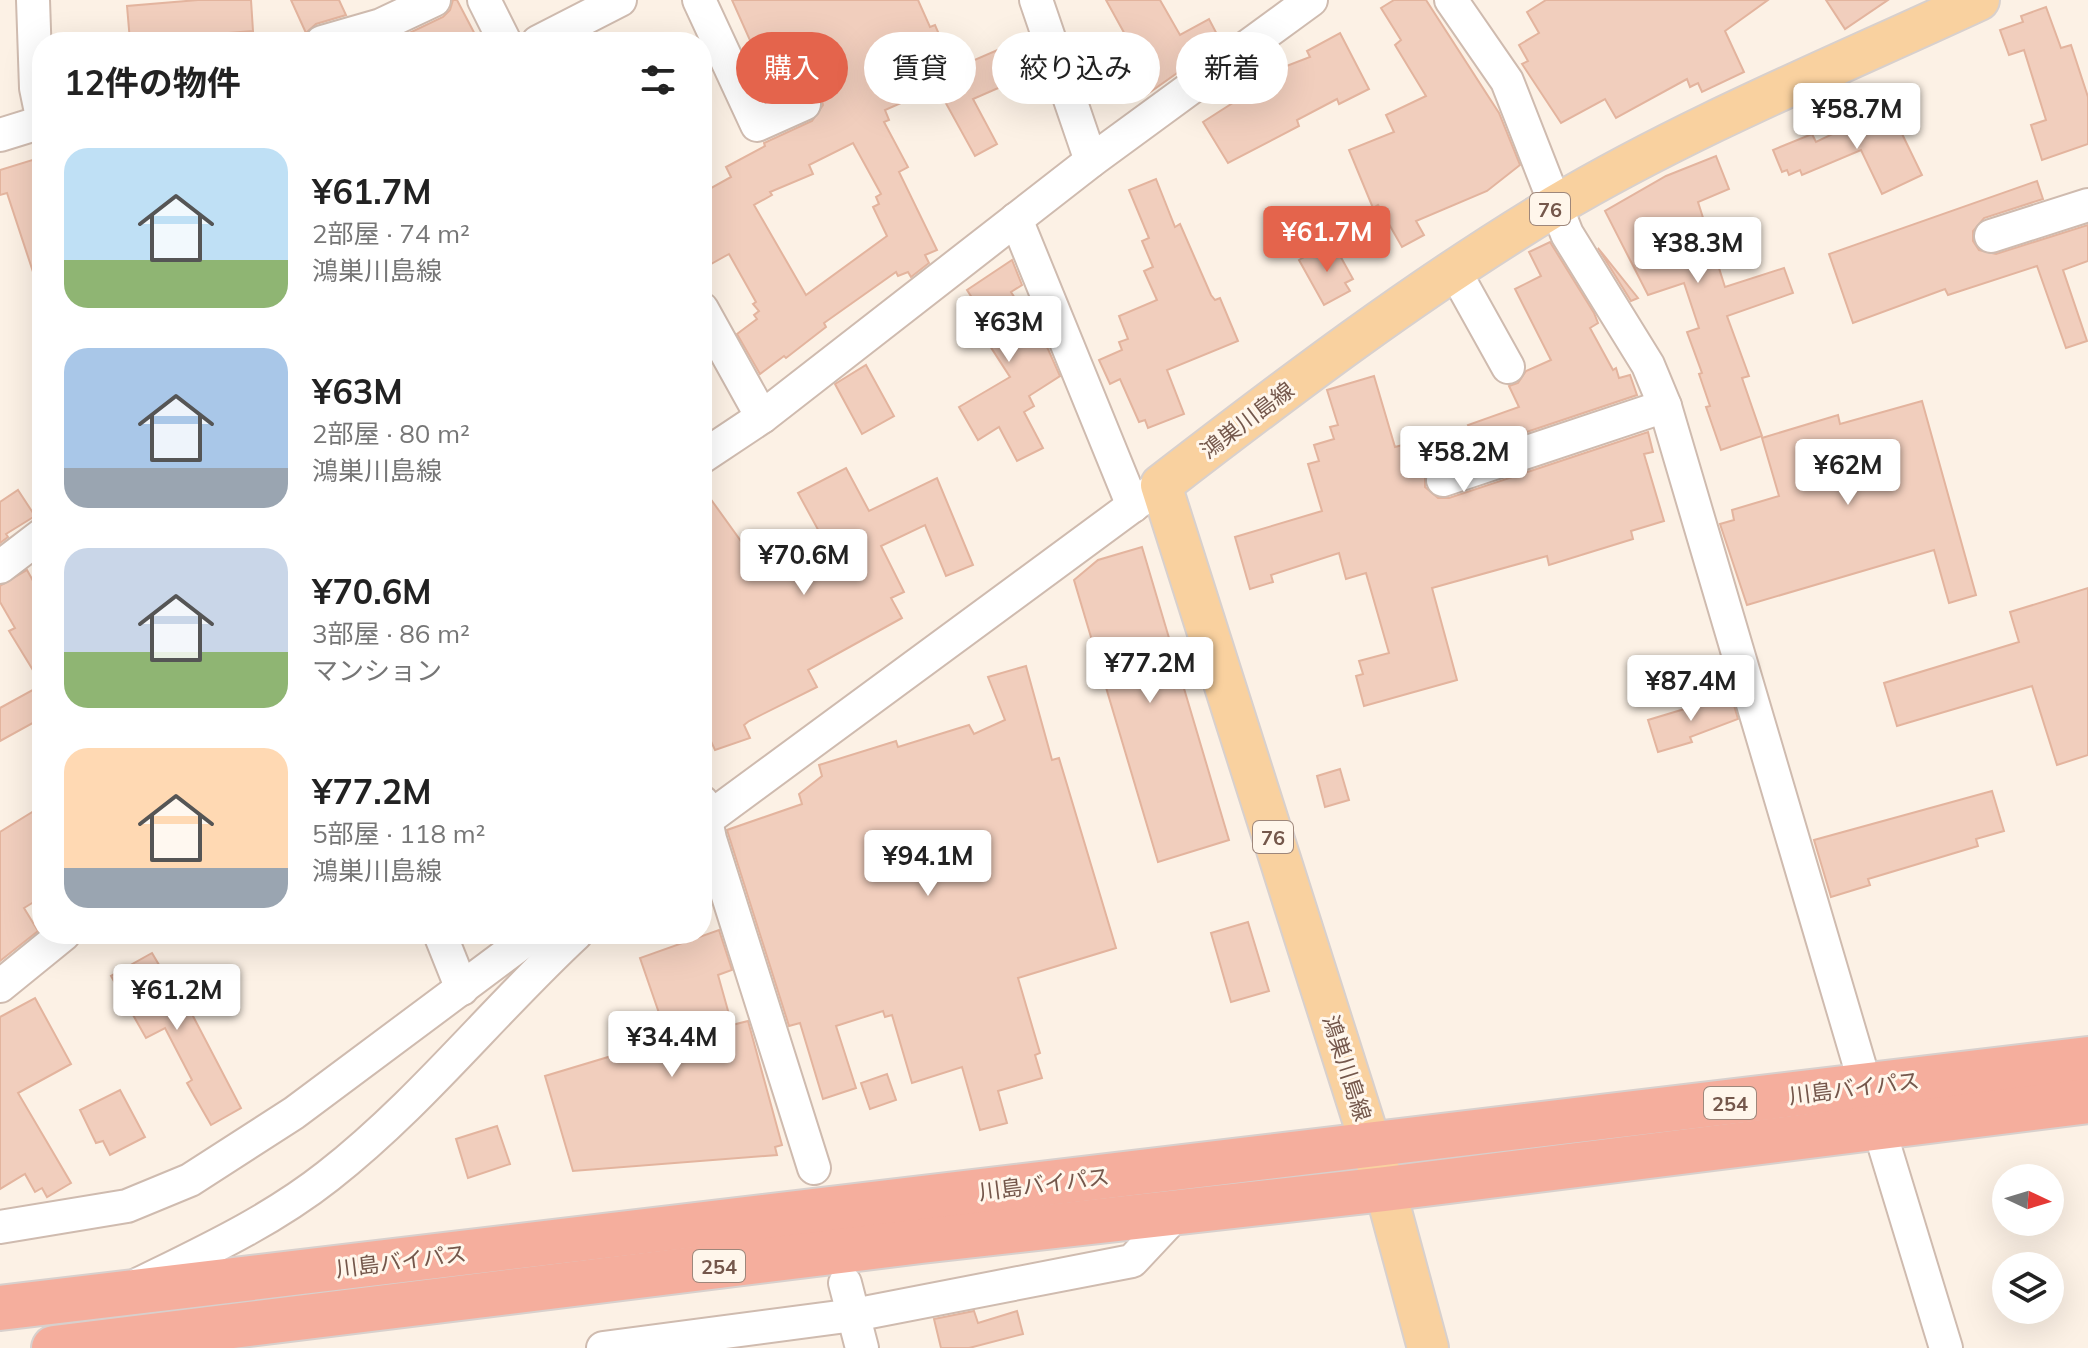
<!DOCTYPE html>
<html lang="ja">
<head>
<meta charset="utf-8">
<style>
  body { margin:0; font-family:Mulish,"Noto Sans JP",sans-serif; background:#f6f6f6; color:#222; height:100vh; display:flex; flex-direction:column; font-size:30px; white-space:nowrap }
  * { box-sizing:border-box; margin:0 }
  p { font-size:26px; color:#767676 }
  .icon { flex:none; width:44px; height:44px; fill:none; stroke:currentColor; stroke-width:2; stroke-linecap:round; stroke-linejoin:round }
  .map { position:relative; flex:1; overflow:hidden }
  .details { position:absolute; left:32px; top:32px; width:680px; height:912px; display:flex; flex-direction:column; background:#fff; border-radius:32px; box-shadow:0 8px 32px #0002 }
  .details>* { flex:none }
  .hud { position:absolute; left:736px; top:32px; width:760px; height:72px; display:flex; gap:16px }
  .needle { width:52px; rotate:94deg }
  .controls { position:absolute; left:1992px; top:1164px; display:grid; gap:16px }
  .controls a { display:grid; place-items:center; width:72px; height:72px; border-radius:50%; background:#fff; box-shadow:0 8px 32px #0002; font-size:40px }
  .price { position:absolute; translate:-50% -68px; padding:0 18px; border-radius:8px; background:#fff; color:#222; font-size:26px; line-height:52px; filter:drop-shadow(0 2px 4px #0008) }
  .price::after { content:''; position:absolute; left:50%; top:48px; width:24px; height:18px; margin-left:-12px; background:inherit; clip-path:polygon(0 0,100% 0,50% 100%) }
  .price.selected { background:#e4644c; color:#fff }
  ul { padding:0; list-style:none }
  li { display:flex; align-items:center; gap:24px; height:200px; padding:0 32px }
  li span { display:grid; place-items:center; flex:none; width:224px; height:160px; border-radius:24px; color:#555 }
  li>.icon { margin-inline-start:auto }
  span .icon { width:96px; height:96px; fill:#fffc; stroke-width:1 }
  li b { font-size:34px }
  h2 { display:flex; justify-content:space-between; align-items:center; height:96px; padding:0 32px; font-size:34px }
  .chip { padding:0 28px; border-radius:36px; background:#fff; box-shadow:0 8px 32px #0002; font-size:28px; line-height:72px }
  .chip.selected { background:#e4644c; color:#fff }
  .map>svg:first-child { display:block }
  .building { fill:#f1cebd; stroke:#e3b49e; stroke-width:2; fill-rule:evenodd }
  .lines { fill:none; stroke-linecap:round; stroke-linejoin:round }
  .minor-casing { stroke:#cfbbaf; stroke-width:36 }
  .major-casing { stroke:#d8d0cd; stroke-width:44 }
  .highway-casing { stroke:#d8d0cd; stroke-width:48 }
  .minor { stroke:#fff; stroke-width:32 }
  .major { stroke:#f9d19f; stroke-width:40 }
  .highway { stroke:#f5ae9d; stroke-width:44 }
  .labels { text-anchor:middle; dominant-baseline:central; stroke-width:6; stroke-linejoin:round; paint-order:stroke }
  .shield { fill:#fff6eb; stroke:#9e877b; stroke-width:2 }
  .shield-label { font-size:20px; font-weight:bold; fill:#74574b }
  .street-label { font-size:22px; fill:#74574b; stroke:#fff6eb }
</style>
</head>
<body>
<div class="map">
<svg width="2088" height="1348" viewBox="0 0 2088 1348">
  <rect width="100%" height="100%" fill="#fcf1e5"/>
  <g class="building">
    <polygon points="198,0 251,0 253,31 130,41 127,6"/>
    <polygon points="291,0 339,0 346,15 316,24 306,33"/>
    <polygon points="453,0 457,0 479,42 407,42 403,36 443,17 450,10"/>
    <path d="M732,0H918L930,27L935,25L954,69L1023,39L1037,71L973,99L997,144L975,156L937,87L885,110L889,120L884,122L908,167L899,172L937,250L925,255L929,263L911,277L908,272L898,276L896,272L824,323L826,327L786,358L784,356L760,374L737,334L757,319L754,315L759,311L753,304L756,302L729,254L702,269V193L731,177L726,167L765,146L764,143L812,121L823,105L821,96L807,85L775,96ZM853,143L881,194L876,197L879,204L873,207L887,236L806,295L754,205L772,195L770,192L813,174L809,165Z"/>
    <polygon points="1106,0 1160,0 1180,35 1209,19 1221,42 1146,95 1129,64 1138,58"/>
    <polygon points="1394,0 1426,0 1499,113 1520,165 1487,191 1416,221 1424,235 1402,247 1378,205 1373,208 1349,150 1394,132 1386,115 1426,96 1395,45 1401,40 1381,8"/>
    <polygon points="1546,0 1768,0 1725,31 1744,72 1702,92 1698,83 1690,87 1687,79 1616,118 1605,99 1561,123 1522,64 1528,61 1519,45 1539,33 1527,12"/>
    <polygon points="1826,0 1888,0 1845,29"/>
    <polygon points="2046,7 2061,48 2071,45 2088,97 2088,144 2042,160 2031,125 2046,120 2024,50 2009,55 2000,30 2023,22 2021,16"/>
    <polygon points="1340,33 1369,89 1339,104 1337,99 1297,120 1299,126 1228,163 1203,122 1256,88 1253,79 1310,57 1307,51"/>
    <polygon points="1889,107 1922,175 1882,194 1861,150 1802,175 1800,170 1789,175 1787,170 1782,172 1773,150 1812,134 1816,142"/>
    <polygon points="1716,156 1729,189 1698,202 1725,287 1784,268 1793,293 1727,316 1749,376 1742,378 1762,436 1721,450 1706,407 1710,406 1699,374 1702,373 1687,332 1699,328 1684,283 1648,295 1605,211 1666,176"/>
    <polygon points="42,157 42,284 37,284 7,193 0,195 0,170"/>
    <polygon points="1156,179 1175,227 1180,224 1211,295 1215,300 1220,298 1238,341 1167,370 1184,414 1148,428 1145,420 1139,422 1120,379 1110,384 1099,360 1122,350 1119,342 1128,339 1119,316 1157,300 1144,271 1153,267 1142,241 1149,238 1129,190"/>
    <polygon points="2037,181 2043,199 1984,218 1973,231 1973,241 1979,250 1996,254 2088,225 2088,261 2063,270 2087,341 2066,348 2037,266 1948,295 1945,289 1853,323 1829,254"/>
    <polygon points="1550,242 1594,313 1598,323 1590,328 1613,370 1616,368 1619,378 1630,375 1637,395 1437,462 1425,475 1425,487 1438,498 1449,498 1648,432 1653,452 1644,454 1664,521 1631,531 1633,539 1549,565 1547,556 1432,588 1457,680 1364,706 1356,676 1363,674 1359,661 1389,653 1366,573 1346,579 1339,553 1271,575 1273,582 1250,589 1235,537 1322,511 1308,464 1319,461 1314,445 1334,439 1330,427 1338,425 1327,390 1374,376 1395,447 1469,427 1468,425 1519,407 1509,386 1518,383 1526,371 1551,360 1515,289 1541,276 1529,252"/>
    <polygon points="1325,245 1331,256 1338,252 1353,279 1345,283 1350,291 1324,305 1299,260"/>
    <polygon points="1598,248 1638,298 1631,301"/>
    <polygon points="1012,260 1022,285 1011,292 1048,349 1060,376 1029,396 1034,406 1024,412 1043,448 1017,461 999,427 978,440 959,407 1010,377 990,346 995,343 971,306 976,304 967,290"/>
    <polygon points="866,365 894,416 862,434 835,384"/>
    <polygon points="1922,401 1976,595 1949,603 1934,550 1747,605 1720,524 1734,520 1732,510 1779,496 1762,438 1838,415 1840,424"/>
    <polygon points="846,468 869,511 937,478 973,565 946,576 925,525 881,546 904,592 891,598 902,618 808,670 817,687 749,721 744,725 750,738 715,750 702,722 702,487 761,569 821,535 798,493"/>
    <polygon points="18,490 35,516 6,534 8,537 0,543 0,502"/>
    <polygon points="1142,547 1229,840 1158,862 1074,580 1098,560"/>
    <polygon points="27,570 42,597 42,718 0,741 0,708 42,685 9,631 15,628 0,602 0,586"/>
    <polygon points="2088,588 2088,755 2057,765 2032,686 1897,726 1884,683 2019,642 2010,612"/>
    <polygon points="1026,666 1052,760 1059,758 1116,948 1018,978 1040,1053 1035,1055 1042,1078 998,1091 1007,1123 980,1130 962,1067 912,1083 892,1015 885,1017 883,1011 836,1026 856,1088 823,1099 800,1023 789,1026 727,830 802,804 799,794 822,776 819,765 896,741 898,747 969,725 974,734 1005,720 988,677"/>
    <polygon points="1731,695 1738,719 1690,737 1692,742 1658,752 1648,720"/>
    <polygon points="1340,769 1349,800 1325,807 1317,776"/>
    <polygon points="1992,791 2004,831 1976,839 1978,846 1868,879 1870,885 1831,897 1814,840"/>
    <polygon points="42,806 42,897 24,908 38,931 0,961 0,832"/>
    <polygon points="1248,922 1269,991 1231,1002 1211,933"/>
    <polygon points="719,930 732,970 718,975 732,1025 748,1021 782,1145 775,1147 777,1155 573,1171 545,1076 668,1039 640,958"/>
    <polygon points="152,953 165,975 170,972 241,1108 211,1125 187,1083 192,1080 165,1028 146,1038 111,976"/>
    <polygon points="35,998 71,1064 18,1093 71,1183 47,1197 42,1188 35,1192 25,1174 0,1189 0,1017"/>
    <polygon points="887,1074 896,1100 870,1109 861,1083"/>
    <polygon points="120,1090 145,1137 110,1155 103,1141 96,1143 80,1110"/>
    <polygon points="497,1126 510,1164 468,1178 456,1139"/>
    <polygon points="974,1311 978,1323 1017,1311 1023,1334 969,1348 941,1348 934,1319"/>
  </g>
  <g class="lines">
    <g class="minor-casing">
      <g id="minor">
        <polyline points="33,0 36,88 42,117"/>
        <polyline points="484,0 505,42"/>
        <polyline points="699,0 757,125 804,104"/>
        <polyline points="1036,0 1091,161"/>
        <polyline points="1451,0 1507,81 1567,234 1648,365 1665,406 1866,1087"/>
        <polyline points="322,42 381,25 434,0"/>
        <polyline points="538,42 620,0"/>
        <polyline points="0,135 42,122"/>
        <polyline points="1016,219 1133,506"/>
        <polyline points="1991,236 2088,205"/>
        <polyline points="1454,270 1508,367"/>
        <polyline points="702,309 762,417"/>
        <polyline points="702,457 762,417 1091,161 1311,0"/>
        <polyline points="1443,480 1665,406"/>
        <polyline points="0,567 42,535"/>
        <polyline points="702,802 710,839 814,1168"/>
        <polyline points="702,823 1161,485"/>
        <polyline points="440,934 462,989"/>
        <polyline points="0,986 64,934"/>
        <polyline points="1878,1125 1946,1348"/>
        <polyline points="0,1227 127,1206 190,1180 294,1113 534,934"/>
        <polyline points="845,1283 862,1348"/>
        <path d="M139,1284C204,1252 271,1221 328,1176C419,1105 492,1012 576,934"/>
        <polyline points="603,1348 854,1315 1132,1261 1178,1212"/>
      </g>
    </g>
    <g class="major-casing">
      <path id="major" d="M1428,1348L1385,1189L1161,485C1288,387 1417,289 1555,206C1690,126 1837,66 1979,0"/>
    </g>
    <g class="highway-casing">
      <g id="highway">
        <polyline points="0,1308 2088,1059"/>
        <polyline points="54,1348 921,1241 1385,1189 2088,1101"/>
      </g>
    </g>
    <use href="#minor" class="minor"/>
    <use href="#major" class="major"/>
    <use href="#highway" class="highway"/>
  </g>
  <g class="labels">
    <g class="shield">
      <rect x="1530" y="193" width="40" height="32" rx="6"/>
      <rect x="1253" y="821" width="40" height="32" rx="6"/>
      <rect x="1704" y="1087" width="52" height="32" rx="6"/>
      <rect x="693" y="1250" width="52" height="32" rx="6"/>
    </g>
    <g class="shield-label">
      <text x="1550" y="209">76</text>
      <text x="1273" y="837">76</text>
      <text x="1730" y="1103">254</text>
      <text x="719" y="1266">254</text>
    </g>
    <g class="street-label">
      <text transform="translate(1247 420) rotate(-37)">鴻巣川島線</text>
      <text transform="translate(1347 1068) rotate(72)">鴻巣川島線</text>
      <text transform="translate(1854 1088) rotate(-7)">川島バイパス</text>
      <text transform="translate(1044 1184) rotate(-7)">川島バイパス</text>
      <text transform="translate(401 1261) rotate(-7)">川島バイパス</text>
    </g>
  </g>
</svg>
<div class="controls">
<a><svg class="needle" viewBox="-14 -14 28 28"><path d="M0-13l5 13h-10z" fill="#e53935"/><path d="M0 13l5-13h-10z" fill="#767676"/></svg></a>
<a><svg class="icon" aria-label="layers" viewBox="0 0 24 24"><path d="M12 4l9 5-9 5-9-5zM3 14l9 5 9-5"/></svg></a>
</div>
<b class="price" style="left:1857px;top:151px">¥58.7M</b>
<b class="price selected" style="left:1327px;top:274px">¥61.7M</b>
<b class="price" style="left:1698px;top:285px">¥38.3M</b>
<b class="price" style="left:1009px;top:364px">¥63M</b>
<b class="price" style="left:1464px;top:494px">¥58.2M</b>
<b class="price" style="left:1848px;top:507px">¥62M</b>
<b class="price" style="left:804px;top:597px">¥70.6M</b>
<b class="price" style="left:1150px;top:705px">¥77.2M</b>
<b class="price" style="left:1691px;top:723px">¥87.4M</b>
<b class="price" style="left:928px;top:898px">¥94.1M</b>
<b class="price" style="left:177px;top:1032px">¥61.2M</b>
<b class="price" style="left:672px;top:1079px">¥34.4M</b>
<div class="hud">
<a class="chip selected">購入</a>
<a class="chip">賃貸</a>
<a class="chip">絞り込み</a>
<a class="chip">新着</a>
</div>
<section class="details">
<h2>12件の物件<svg class="icon" aria-label="filters" viewBox="0 0 24 24"><path d="M4 7h16M4 17h16"/><circle cx="9" cy="7" r="2"/><circle cx="15" cy="17" r="2"/></svg></h2>
<ul>
<li><span style="background:linear-gradient(#bfe0f5 70%,#8fb573 0)"><svg class="icon" aria-label="home" viewBox="0 0 24 24"><path d="M3 11l9-7 9 7M6 9v11h12V9"/></svg></span><div><b>¥61.7M</b><p>2部屋 · 74 m²</p><p>鴻巣川島線</p></div></li>
<li><span style="background:linear-gradient(#a9c7e8 75%,#9aa5b1 0)"><svg class="icon" aria-label="home" viewBox="0 0 24 24"><path d="M3 11l9-7 9 7M6 9v11h12V9"/></svg></span><div><b>¥63M</b><p>2部屋 · 80 m²</p><p>鴻巣川島線</p></div></li>
<li><span style="background:linear-gradient(#c9d6e8 65%,#8fb573 0)"><svg class="icon" aria-label="home" viewBox="0 0 24 24"><path d="M3 11l9-7 9 7M6 9v11h12V9"/></svg></span><div><b>¥70.6M</b><p>3部屋 · 86 m²</p><p>マンション</p></div></li>
<li><span style="background:linear-gradient(#ffd9b3 75%,#9aa5b1 0)"><svg class="icon" aria-label="home" viewBox="0 0 24 24"><path d="M3 11l9-7 9 7M6 9v11h12V9"/></svg></span><div><b>¥77.2M</b><p>5部屋 · 118 m²</p><p>鴻巣川島線</p></div></li>
</ul>
</section>
</div>
</body>
</html>
